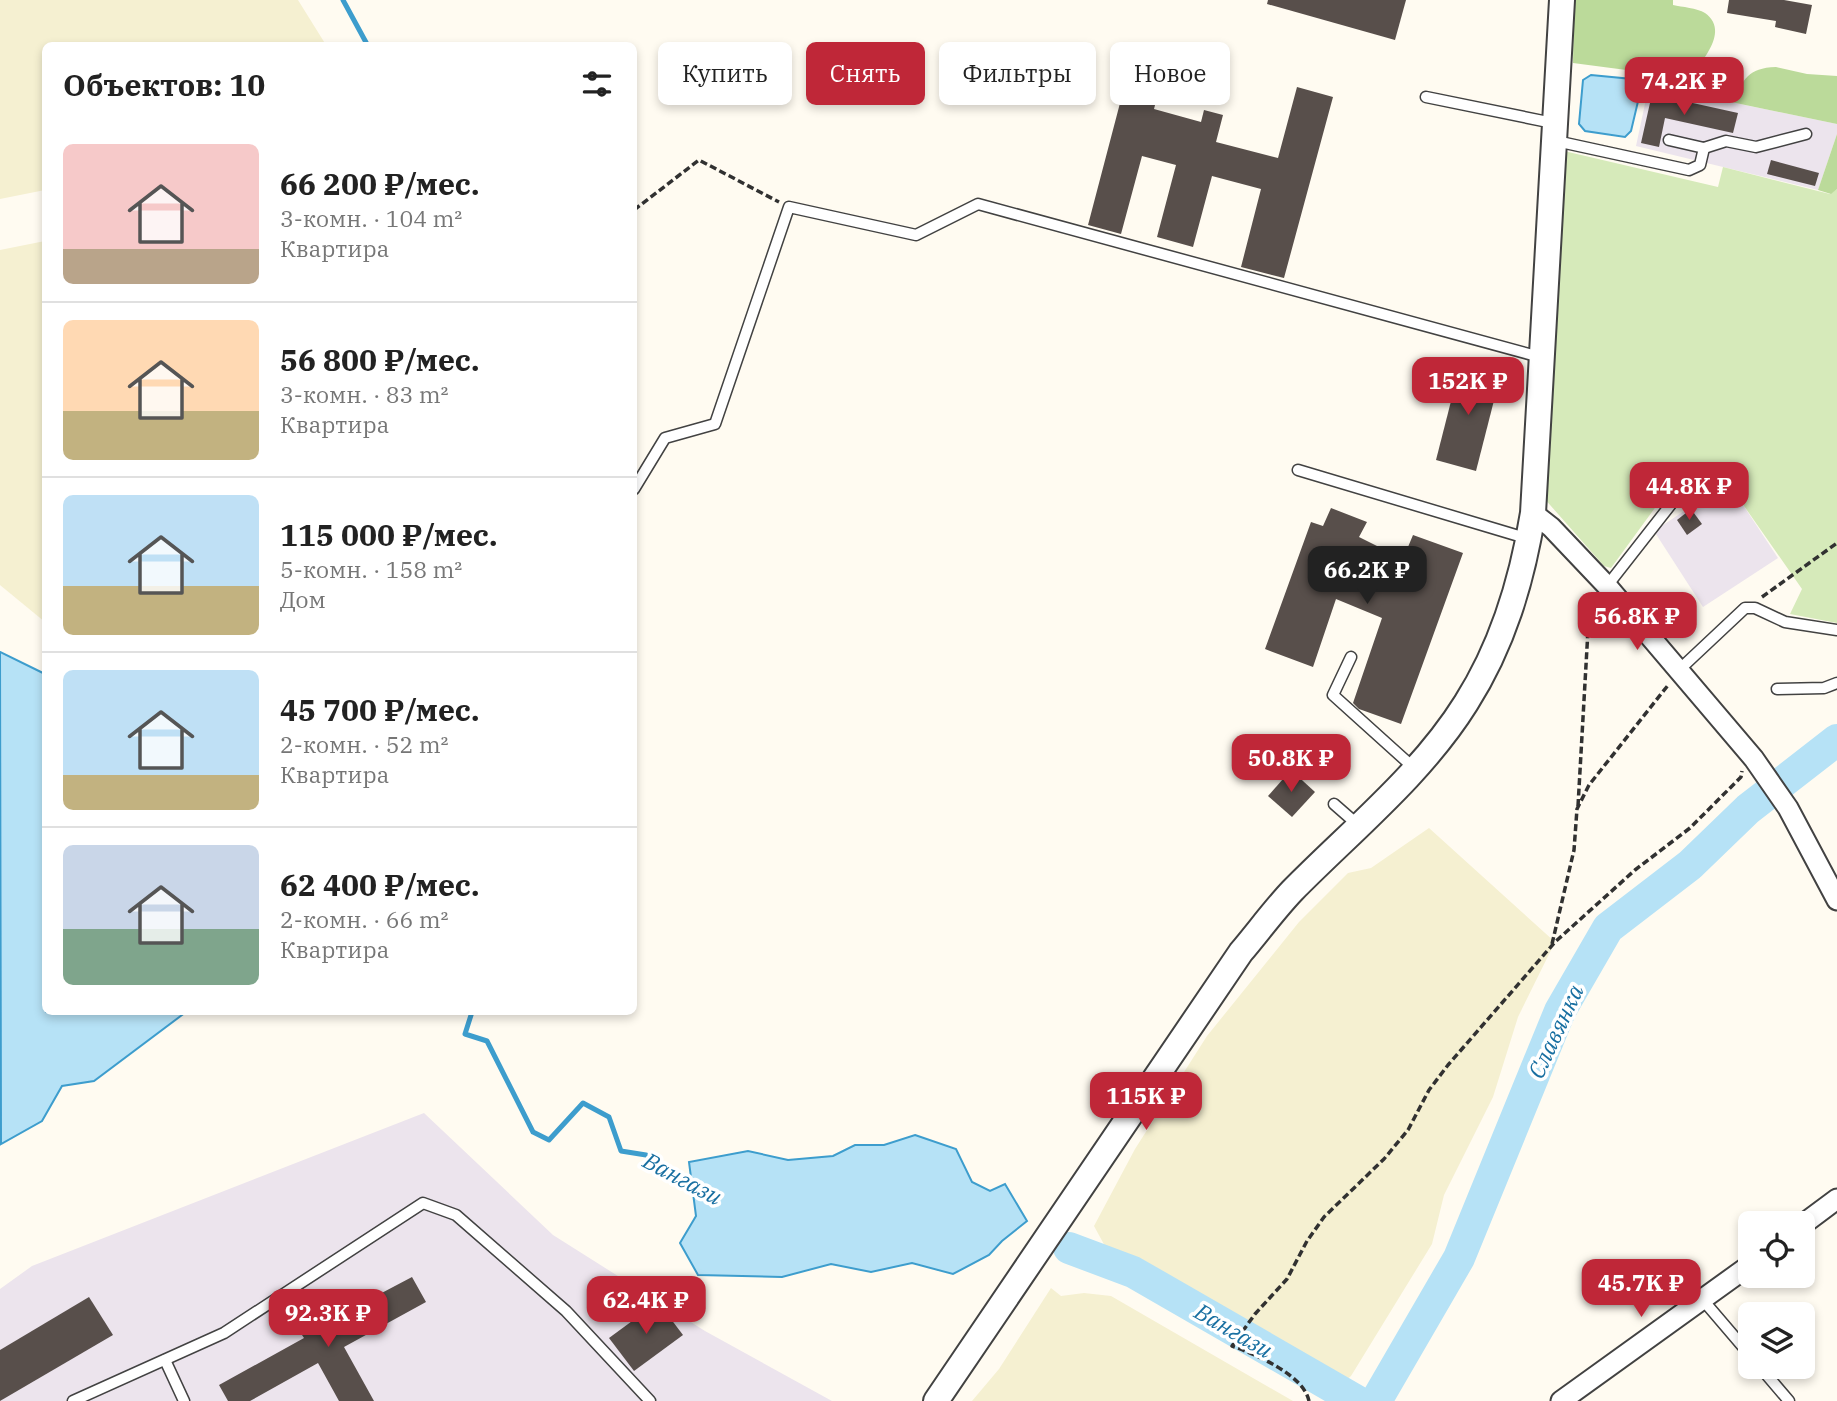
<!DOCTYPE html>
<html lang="ru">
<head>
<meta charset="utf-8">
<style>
  body { margin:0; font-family:"IBM Plex Serif",serif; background:#f2f2f2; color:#222; height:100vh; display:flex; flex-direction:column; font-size:26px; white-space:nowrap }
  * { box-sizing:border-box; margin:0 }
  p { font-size:23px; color:#767676 }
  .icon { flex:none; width:38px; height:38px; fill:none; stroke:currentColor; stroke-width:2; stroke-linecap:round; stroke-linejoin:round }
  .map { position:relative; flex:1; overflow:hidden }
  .sheet { position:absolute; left:42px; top:42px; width:595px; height:973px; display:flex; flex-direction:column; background:#fff; border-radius:10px; box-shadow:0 4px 10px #0003 }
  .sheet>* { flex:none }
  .banner { position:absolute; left:658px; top:42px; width:665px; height:63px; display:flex; gap:14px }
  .fabs { position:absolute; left:1738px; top:1211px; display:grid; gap:14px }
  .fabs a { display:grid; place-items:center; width:77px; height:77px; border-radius:10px; background:#fff; box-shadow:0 4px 10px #0003; font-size:35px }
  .price { position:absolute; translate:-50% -60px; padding:0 16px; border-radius:14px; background:#bf2738; color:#fff; font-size:23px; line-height:46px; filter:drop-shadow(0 2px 4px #0008) }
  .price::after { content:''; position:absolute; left:50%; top:42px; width:21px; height:16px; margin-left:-10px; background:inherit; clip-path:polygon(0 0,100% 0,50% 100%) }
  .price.active { background:#222; color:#fff }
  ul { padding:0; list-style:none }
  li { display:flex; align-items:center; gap:21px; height:175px; padding:0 21px }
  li+li { border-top:2px solid #e0e0e0 }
  li span { display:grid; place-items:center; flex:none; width:196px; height:140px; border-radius:10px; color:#555 }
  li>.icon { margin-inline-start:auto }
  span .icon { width:84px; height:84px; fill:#fffc; stroke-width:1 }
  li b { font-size:30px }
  h2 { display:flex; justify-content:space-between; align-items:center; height:84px; padding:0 21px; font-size:30px }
  .chip { padding:0 24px; border-radius:10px; background:#fff; box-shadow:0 4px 10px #0003; font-size:24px; line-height:63px }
  .chip.active { background:#bf2738; color:#fff }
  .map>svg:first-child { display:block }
  .industrial { fill:#ece4ed }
  .farmland { fill:#f5f0d1 }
  .green { fill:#d6eaba }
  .forest { fill:#bbda9a }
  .water { fill:#b6e2f6; stroke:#3d9dcd; stroke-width:2 }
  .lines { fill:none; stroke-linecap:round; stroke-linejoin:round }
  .stream { stroke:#3d9dcd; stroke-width:5 }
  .river { stroke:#b6e2f6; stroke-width:32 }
  .building { fill:#584f4b }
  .service-casing { stroke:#424242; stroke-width:13 }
  .minor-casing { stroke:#424242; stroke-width:23 }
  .tertiary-casing { stroke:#424242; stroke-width:28 }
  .path { stroke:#313131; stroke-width:3.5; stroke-dasharray:7 3.5; stroke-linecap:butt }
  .service { stroke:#fff; stroke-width:10 }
  .minor { stroke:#fff; stroke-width:19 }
  .tertiary { stroke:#fff; stroke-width:24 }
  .labels { text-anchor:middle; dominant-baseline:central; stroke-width:7; stroke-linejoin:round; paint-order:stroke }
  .water-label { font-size:23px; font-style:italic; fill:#186fa1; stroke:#fff }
</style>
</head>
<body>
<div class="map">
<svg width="1837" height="1401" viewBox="0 0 1837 1401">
  <rect width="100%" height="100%" fill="#fffbf1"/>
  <g class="industrial">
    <polygon points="1649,85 1837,124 1837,134 1818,190 1636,146"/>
    <polygon points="1728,482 1778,558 1703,607 1654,531"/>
    <polygon points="424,1113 553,1235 705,1331 832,1401 0,1401 0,1289 32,1266"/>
  </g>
  <g class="farmland">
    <polygon points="0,0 298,0 326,45 46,46 45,190 0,199"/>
    <polygon points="45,241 46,241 45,622 0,585 0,250"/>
    <polygon points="1429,828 1555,942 1518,1017 1493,1097 1444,1195 1432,1244 1351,1376 1338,1387 1112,1259 1094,1226 1135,1149 1207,1036 1299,922 1348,873 1371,868"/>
    <polygon points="1051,1288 1061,1296 1084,1293 1111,1296 1293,1401 972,1401 999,1369"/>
  </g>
  <polygon class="green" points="1564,151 1718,187 1723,167 1830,194 1837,189 1837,623 1790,614 1802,589 1728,483 1715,490 1705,475 1687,464 1611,568 1604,566 1543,497"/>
  <g class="forest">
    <path d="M1574,0H1673V5C1682,7 1697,8 1705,13C1735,34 1690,75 1676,91L1649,85L1634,71L1573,63Z"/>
    <path d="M1776,67L1807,74L1837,76V124L1731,102C1745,79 1747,68 1776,67Z"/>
    <polygon points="1837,134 1837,189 1831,194 1818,190"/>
  </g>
  <g class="water">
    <polygon points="1591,75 1632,79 1640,93 1631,131 1625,137 1585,131 1579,124 1583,80"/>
    <polygon points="0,652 45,674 46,1012 186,1012 94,1081 62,1086 42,1121 1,1144"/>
    <polygon points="915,1135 956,1149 972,1182 990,1191 1005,1184 1027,1221 1002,1241 989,1255 953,1274 912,1263 871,1272 831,1264 782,1277 698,1275 680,1243 696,1216 689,1162 748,1151 788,1160 833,1156 855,1145 884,1145"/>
  </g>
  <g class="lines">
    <g class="stream">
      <polyline points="343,0 368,46"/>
      <polyline points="472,1012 465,1034 487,1041 533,1132 549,1140 583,1103 609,1117 621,1151 646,1155 697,1186"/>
    </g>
    <g class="river">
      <polyline points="1069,1248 1133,1272 1357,1401"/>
      <polyline points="1376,1401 1459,1258 1560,1011 1608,928 1690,865 1748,809 1837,740"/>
    </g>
  </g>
  <g class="building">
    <polygon points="1268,0 1406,0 1395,40 1267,4"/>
    <polygon points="1729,0 1784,0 1812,5 1806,34 1775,27 1776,21 1727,13"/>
    <polygon points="1135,46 1168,55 1154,109 1201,122 1204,110 1223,115 1216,142 1278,158 1297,87 1333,97 1284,278 1241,267 1261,189 1212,176 1193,247 1157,237 1176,165 1142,156 1121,234 1088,225"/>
    <polygon points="1652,94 1738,113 1733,133 1665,118 1659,147 1641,143"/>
    <polygon points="1771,160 1819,173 1815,186 1767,174"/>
    <polygon points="1461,362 1501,373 1476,471 1436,460"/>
    <polygon points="1331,508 1367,522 1359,537 1403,559 1413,535 1463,553 1401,724 1359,709 1353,703 1382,618 1336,599 1313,667 1265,649 1311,522 1323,526"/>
    <polygon points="1691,509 1702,524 1687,535 1677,520"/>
    <polygon points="1291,770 1315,792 1292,817 1268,796"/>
    <polygon points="412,1277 426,1302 344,1347 374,1401 339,1401 318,1363 250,1401 228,1401 219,1385 304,1338 302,1335"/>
    <polygon points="89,1297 113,1335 0,1401 0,1350"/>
    <polygon points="658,1302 683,1335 634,1371 609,1338"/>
  </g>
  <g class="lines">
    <g class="service-casing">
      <g id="service">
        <polyline points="1426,97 1553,123"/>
        <polyline points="1669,140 1704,148 1726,141 1756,147 1806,134"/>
        <polyline points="1556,141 1689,170 1700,165 1704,148"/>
        <polyline points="1298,470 1529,539"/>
        <polyline points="634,489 665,438 715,424 789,207 916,235 978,204 1540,357"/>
        <polyline points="1607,586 1686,485"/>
        <polyline points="1351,657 1333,695 1414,768"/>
        <polyline points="1679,670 1745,608 1755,608 1785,622 1837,630"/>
        <polyline points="1777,689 1824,688 1837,683"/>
        <polyline points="1334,804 1358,825"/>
        <polyline points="1703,1300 1750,1355"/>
        <polyline points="165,1360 184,1401"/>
        <polyline points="1760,1367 1789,1401"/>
        <polyline points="73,1401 224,1333 423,1203 456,1215 566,1311 650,1401"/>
      </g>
    </g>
    <g class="minor-casing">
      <g id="minor">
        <polyline points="1533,513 1551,527 1607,586 1754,759 1788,808 1837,900"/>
        <polyline points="1802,1225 1837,1199"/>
        <polyline points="1561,1401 1750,1265"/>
      </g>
    </g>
    <g class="tertiary-casing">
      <path id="tertiary" d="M936,1401L1241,952C1258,932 1274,910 1292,891C1351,831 1421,775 1466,703C1503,645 1522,581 1533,513L1562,0"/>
    </g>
    <g class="path">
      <polyline points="634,210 699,160 779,202"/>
      <polyline points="1762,597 1837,543"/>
      <polyline points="1578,806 1588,630 1596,599"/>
      <polyline points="1552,944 1574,850 1577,809 1589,785 1669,684"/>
      <path d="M1309,1401C1304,1375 1255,1354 1232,1346L1255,1314L1287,1279L1307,1241L1324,1217L1384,1159L1408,1130L1429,1090L1448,1065L1555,942L1635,870L1690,828L1741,777L1742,771"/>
    </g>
    <use href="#service" class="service"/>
    <use href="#minor" class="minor"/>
    <use href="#tertiary" class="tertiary"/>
  </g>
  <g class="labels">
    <g class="water-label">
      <text transform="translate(1555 1031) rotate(-65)">Славянка</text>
      <text transform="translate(683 1178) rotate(28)">Вангази</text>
      <text transform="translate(1234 1330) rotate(30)">Вангази</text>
    </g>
  </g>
</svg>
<div class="fabs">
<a><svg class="icon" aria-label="locate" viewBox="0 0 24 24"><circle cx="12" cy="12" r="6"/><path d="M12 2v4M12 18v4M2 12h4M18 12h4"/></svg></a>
<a><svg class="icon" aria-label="layers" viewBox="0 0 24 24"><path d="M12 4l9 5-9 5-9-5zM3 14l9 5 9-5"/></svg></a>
</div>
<b class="price" style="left:1684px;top:117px">74.2K ₽</b>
<b class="price" style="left:1468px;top:417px">152K ₽</b>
<b class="price" style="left:1689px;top:522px">44.8K ₽</b>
<b class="price active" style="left:1367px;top:606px">66.2K ₽</b>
<b class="price" style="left:1637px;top:652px">56.8K ₽</b>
<b class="price" style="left:1291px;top:794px">50.8K ₽</b>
<b class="price" style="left:1146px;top:1132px">115K ₽</b>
<b class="price" style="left:1641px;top:1319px">45.7K ₽</b>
<b class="price" style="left:646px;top:1336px">62.4K ₽</b>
<b class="price" style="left:328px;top:1349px">92.3K ₽</b>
<div class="banner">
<a class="chip">Купить</a>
<a class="chip active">Снять</a>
<a class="chip">Фильтры</a>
<a class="chip">Новое</a>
</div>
<section class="sheet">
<h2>Объектов: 10<svg class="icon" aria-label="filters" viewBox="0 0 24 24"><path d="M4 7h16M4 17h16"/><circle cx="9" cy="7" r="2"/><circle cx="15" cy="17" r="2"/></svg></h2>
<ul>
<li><span style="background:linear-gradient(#f6c9c9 75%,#b9a48a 0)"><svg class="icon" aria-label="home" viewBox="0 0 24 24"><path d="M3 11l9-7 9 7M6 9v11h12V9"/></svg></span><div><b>66 200 ₽/мес.</b><p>3-комн. · 104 m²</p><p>Квартира</p></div></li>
<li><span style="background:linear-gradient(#ffd9b3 65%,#c2b280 0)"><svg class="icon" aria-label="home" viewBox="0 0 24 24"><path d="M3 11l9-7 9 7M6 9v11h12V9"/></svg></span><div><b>56 800 ₽/мес.</b><p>3-комн. · 83 m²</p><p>Квартира</p></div></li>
<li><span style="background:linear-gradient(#bfe0f5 65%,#c2b280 0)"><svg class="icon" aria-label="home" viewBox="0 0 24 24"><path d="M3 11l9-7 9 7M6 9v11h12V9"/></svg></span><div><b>115 000 ₽/мес.</b><p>5-комн. · 158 m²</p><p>Дом</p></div></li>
<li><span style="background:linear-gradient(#bfe0f5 75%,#c2b280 0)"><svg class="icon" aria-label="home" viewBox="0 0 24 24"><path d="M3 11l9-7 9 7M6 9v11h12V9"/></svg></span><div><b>45 700 ₽/мес.</b><p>2-комн. · 52 m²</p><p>Квартира</p></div></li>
<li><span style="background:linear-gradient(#c9d6e8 60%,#7fa58c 0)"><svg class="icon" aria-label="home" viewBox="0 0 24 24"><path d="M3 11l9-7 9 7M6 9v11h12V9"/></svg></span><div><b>62 400 ₽/мес.</b><p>2-комн. · 66 m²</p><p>Квартира</p></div></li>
</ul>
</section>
</div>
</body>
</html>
